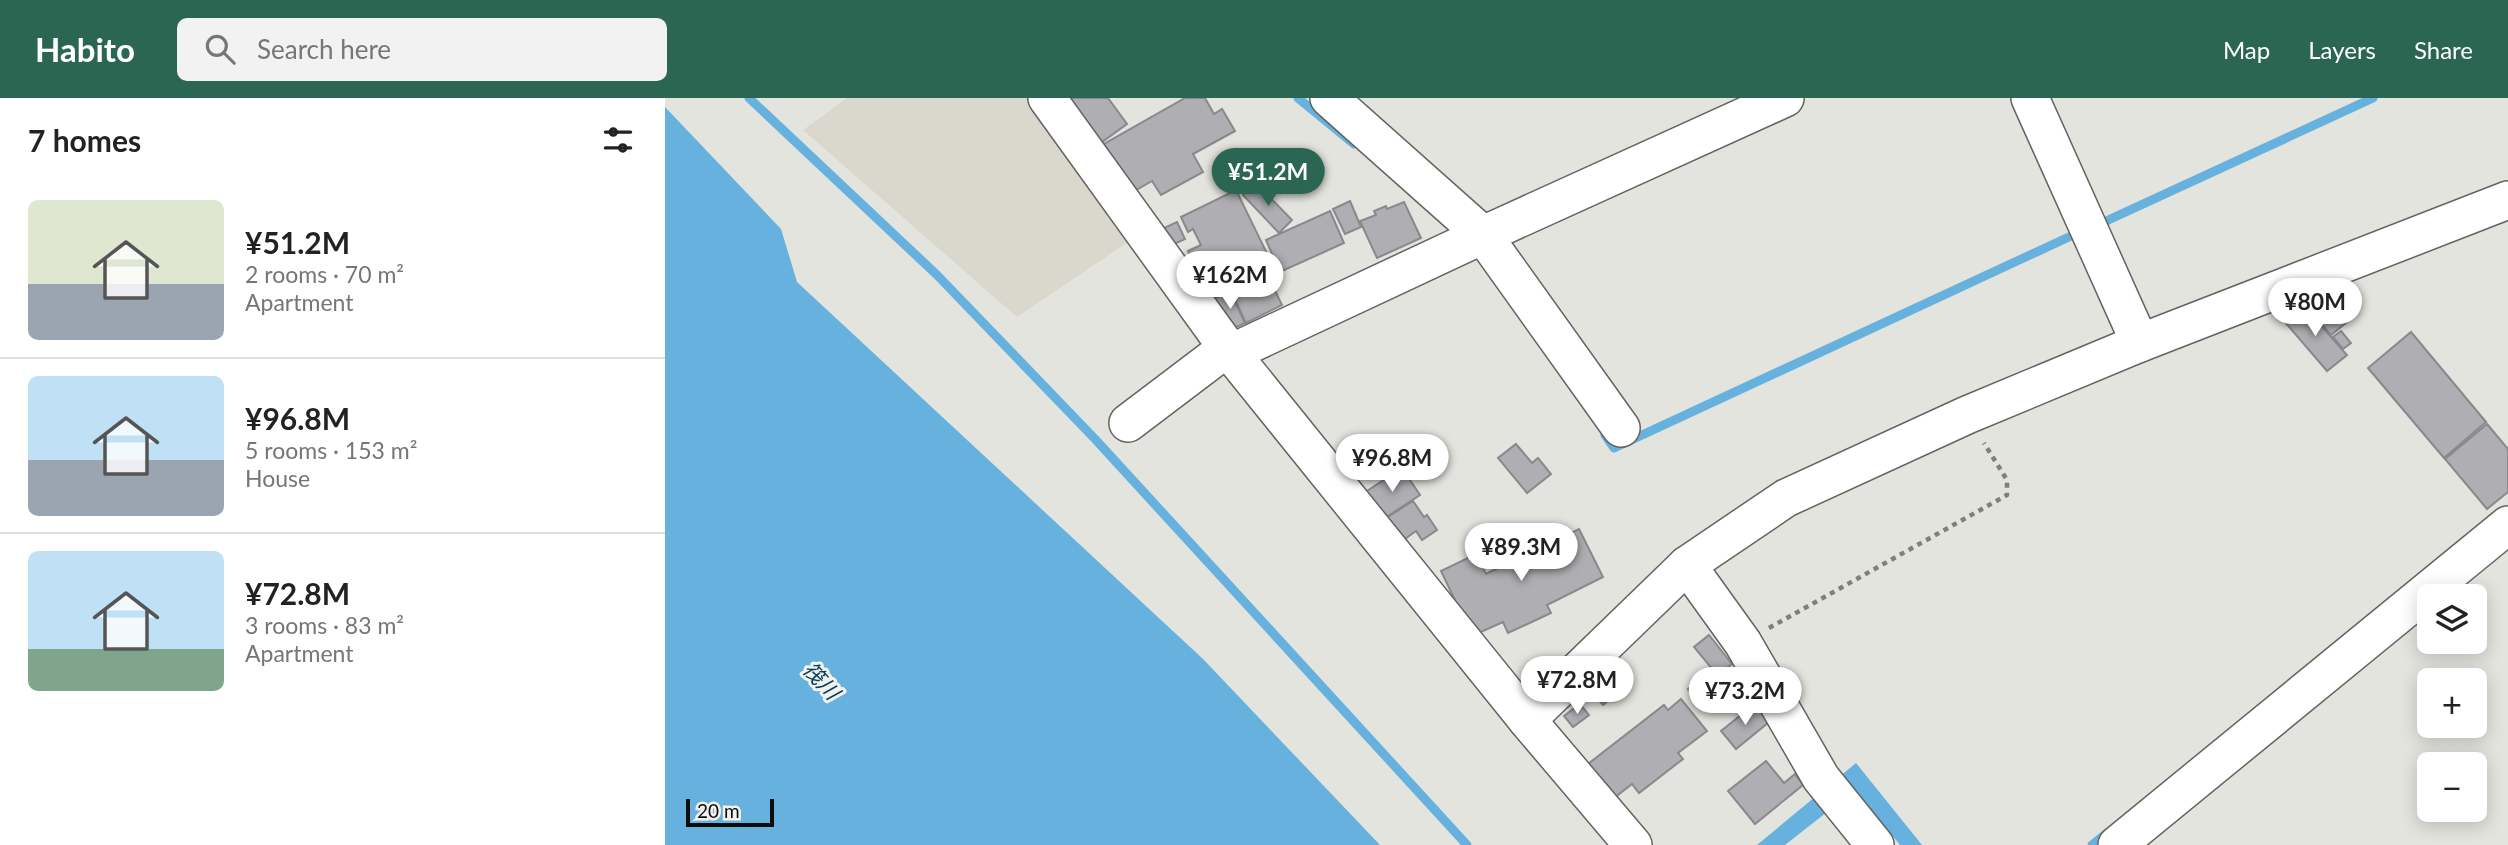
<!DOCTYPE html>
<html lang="en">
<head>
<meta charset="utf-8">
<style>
  body { margin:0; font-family:Lato,"Noto Sans JP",sans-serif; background:#f2f2f2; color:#222; height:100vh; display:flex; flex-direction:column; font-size:26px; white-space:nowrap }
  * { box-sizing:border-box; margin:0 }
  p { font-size:23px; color:#767676 }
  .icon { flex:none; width:38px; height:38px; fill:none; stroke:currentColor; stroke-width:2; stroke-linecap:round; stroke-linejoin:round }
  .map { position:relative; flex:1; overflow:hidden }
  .sheet { display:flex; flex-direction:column; background:#fff; width:665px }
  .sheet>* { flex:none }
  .fabs { position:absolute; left:1752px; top:486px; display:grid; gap:14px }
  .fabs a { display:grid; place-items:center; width:70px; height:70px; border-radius:10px; background:#fff; box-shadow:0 4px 18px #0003; font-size:35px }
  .scale { position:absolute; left:21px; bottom:18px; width:88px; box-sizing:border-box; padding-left:7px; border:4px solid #0d0c0b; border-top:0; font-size:19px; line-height:24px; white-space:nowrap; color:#0d0c0b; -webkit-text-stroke:5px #f2f1ed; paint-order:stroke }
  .price { position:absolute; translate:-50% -60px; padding:0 16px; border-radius:24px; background:#fff; color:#222; font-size:23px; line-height:46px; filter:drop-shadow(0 2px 4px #0008) }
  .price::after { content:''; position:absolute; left:50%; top:42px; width:21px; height:16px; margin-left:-10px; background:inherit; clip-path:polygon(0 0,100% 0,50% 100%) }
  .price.active { background:#2a6651; color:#fff }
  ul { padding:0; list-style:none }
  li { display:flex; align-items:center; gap:21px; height:175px; padding:0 28px }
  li+li { border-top:2px solid #e0e0e0 }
  li span { display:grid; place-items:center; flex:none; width:196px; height:140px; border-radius:10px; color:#555 }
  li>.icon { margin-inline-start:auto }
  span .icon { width:84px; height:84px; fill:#fffc; stroke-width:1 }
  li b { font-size:30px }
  h2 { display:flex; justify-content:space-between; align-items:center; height:84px; padding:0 28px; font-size:30px }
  header { display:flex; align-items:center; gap:42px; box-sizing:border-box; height:98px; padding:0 35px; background:#2a6651; color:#fff }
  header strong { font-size:33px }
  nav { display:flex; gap:38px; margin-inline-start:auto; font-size:24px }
  .search { width:490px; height:63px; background:#f2f2f2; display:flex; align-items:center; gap:18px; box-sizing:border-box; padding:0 24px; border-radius:10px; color:#767676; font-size:26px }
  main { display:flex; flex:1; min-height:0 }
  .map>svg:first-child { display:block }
  .built { fill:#dad8cc }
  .water { fill:#66b1dd }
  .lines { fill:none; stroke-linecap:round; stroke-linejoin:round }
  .stream { stroke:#66b1dd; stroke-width:9 }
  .building { fill:#afaeb2; stroke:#89888c; stroke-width:2 }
  .minor-casing { stroke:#646360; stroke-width:40 }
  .path { stroke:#807f7c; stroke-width:4.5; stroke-dasharray:5 5; stroke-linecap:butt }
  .minor { stroke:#fff; stroke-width:37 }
  .labels { text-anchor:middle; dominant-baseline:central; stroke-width:6; stroke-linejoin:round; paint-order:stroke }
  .water-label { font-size:21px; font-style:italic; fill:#00415f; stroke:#f2f1ed }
</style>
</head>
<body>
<header>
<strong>Habito</strong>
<div class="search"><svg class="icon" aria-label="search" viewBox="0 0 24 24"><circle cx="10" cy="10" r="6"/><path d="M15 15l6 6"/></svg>Search here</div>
<nav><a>Map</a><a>Layers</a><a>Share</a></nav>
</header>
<main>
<section class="sheet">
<h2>7 homes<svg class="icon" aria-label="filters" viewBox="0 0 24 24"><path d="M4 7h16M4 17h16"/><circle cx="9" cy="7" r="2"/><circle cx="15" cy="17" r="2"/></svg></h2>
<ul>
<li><span style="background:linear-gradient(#dfe7d0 60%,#9aa5b1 0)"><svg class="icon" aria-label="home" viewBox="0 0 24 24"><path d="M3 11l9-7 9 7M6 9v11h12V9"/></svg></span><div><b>¥51.2M</b><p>2 rooms · 70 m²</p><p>Apartment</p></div></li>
<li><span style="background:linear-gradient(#bfe0f5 60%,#9aa5b1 0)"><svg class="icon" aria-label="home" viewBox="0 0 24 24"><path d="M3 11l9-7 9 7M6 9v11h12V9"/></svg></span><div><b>¥96.8M</b><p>5 rooms · 153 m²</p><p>House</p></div></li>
<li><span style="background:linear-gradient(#bfe0f5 70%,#7fa58c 0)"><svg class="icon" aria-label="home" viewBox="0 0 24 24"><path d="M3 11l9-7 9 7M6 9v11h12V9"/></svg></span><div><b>¥72.8M</b><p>3 rooms · 83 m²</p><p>Apartment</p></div></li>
</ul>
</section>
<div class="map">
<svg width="1843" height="747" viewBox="0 0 1843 747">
  <rect width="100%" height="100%" fill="#e4e4df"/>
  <polygon class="built" points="182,0 366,0 469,140 352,219 138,32"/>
  <g class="water">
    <polygon points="0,9 116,131 132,184 538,561 715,747 0,747"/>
    <polygon points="1191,665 1257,747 1235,747 1190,692 1120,747 1092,747"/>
  </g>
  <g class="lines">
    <g class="stream">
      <polyline points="84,0 272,177 430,341 802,747"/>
      <polyline points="633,0 689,46"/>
      <polyline points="1439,124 1708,0"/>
      <polyline points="940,337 949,350 1406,138"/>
      <polyline points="1427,747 1442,735"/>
    </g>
  </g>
  <g class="building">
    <polygon points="403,0 443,0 462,26 437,44"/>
    <polygon points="520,0 540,0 549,16 557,11 570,33 528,56 538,74 496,97 487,83 466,95 439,46"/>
    <polygon points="591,85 627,122 614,135 578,97"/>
    <polygon points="571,92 610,172 602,176 617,207 581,225 563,187 552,192 543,172 535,175 523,153 536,147 528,131 523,134 516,119"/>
    <polygon points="685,103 696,129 680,136 668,111"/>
    <polygon points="739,104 756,140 712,160 695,123 711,117 709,113 721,108 722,111"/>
    <polygon points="665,113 679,145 615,174 601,142"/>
    <polygon points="512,124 520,141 505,148 497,131"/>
    <polygon points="565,193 580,225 565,232 549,201"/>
    <polygon points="1671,201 1687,220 1666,237 1650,219"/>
    <polygon points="1638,207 1682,257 1662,273 1619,223"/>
    <polygon points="1676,233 1686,245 1678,251 1668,239"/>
    <polygon points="1746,234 1821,324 1779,360 1703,270"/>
    <polygon points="1822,326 1843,351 1843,394 1822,411 1780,361"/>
    <polygon points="851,346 867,365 873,360 886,376 862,395 833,360"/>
    <polygon points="737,370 755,397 717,422 699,395"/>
    <polygon points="748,403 759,419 762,417 772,432 757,442 751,433 733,446 718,422"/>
    <polygon points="914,431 938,479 882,507 886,515 843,535 838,524 807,538 776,473 811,456 821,476 835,469 830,460 853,449 858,458"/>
    <polygon points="1044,537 1067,566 1052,577 1029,549"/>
    <polygon points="937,578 952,596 938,607 923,590"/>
    <polygon points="1035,580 1045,593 1032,603 1023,591"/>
    <polygon points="1016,601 1042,633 1013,655 1018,661 974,695 967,686 949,700 923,666 999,607 1003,612"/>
    <polygon points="915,606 924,617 908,629 899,618"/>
    <polygon points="1090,606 1104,624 1071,651 1056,633"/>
    <polygon points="1101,663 1119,685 1130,676 1138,687 1090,726 1063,693"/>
  </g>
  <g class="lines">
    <g class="minor-casing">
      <g id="minor">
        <polyline points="382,0 566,255 862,622 968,747"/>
        <polyline points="664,0 818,137 956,330"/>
        <polyline points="1365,0 1475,245"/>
        <polyline points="566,255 818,137 1120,0"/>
        <polyline points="463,325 562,250"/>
        <polyline points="1022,467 1078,545 1156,680 1210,747"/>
        <polyline points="862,622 1022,467 1121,400 1302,317 1475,245 1843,102"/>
        <polyline points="1452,747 1843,427"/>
      </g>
    </g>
    <polyline class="path" points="1104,530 1342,397 1342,382 1319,345"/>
    <use href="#minor" class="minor"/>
  </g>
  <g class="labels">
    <g class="water-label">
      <text transform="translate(157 582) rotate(47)">筏川</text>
    </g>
  </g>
</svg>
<div class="fabs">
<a><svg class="icon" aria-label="layers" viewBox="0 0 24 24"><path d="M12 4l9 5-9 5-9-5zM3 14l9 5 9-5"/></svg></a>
<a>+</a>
<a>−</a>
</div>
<div class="scale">20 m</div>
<b class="price active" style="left:603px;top:110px">¥51.2M</b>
<b class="price" style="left:565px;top:213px">¥162M</b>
<b class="price" style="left:1650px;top:240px">¥80M</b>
<b class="price" style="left:727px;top:396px">¥96.8M</b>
<b class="price" style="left:856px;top:485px">¥89.3M</b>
<b class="price" style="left:912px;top:618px">¥72.8M</b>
<b class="price" style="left:1080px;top:629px">¥73.2M</b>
</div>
</main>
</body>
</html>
